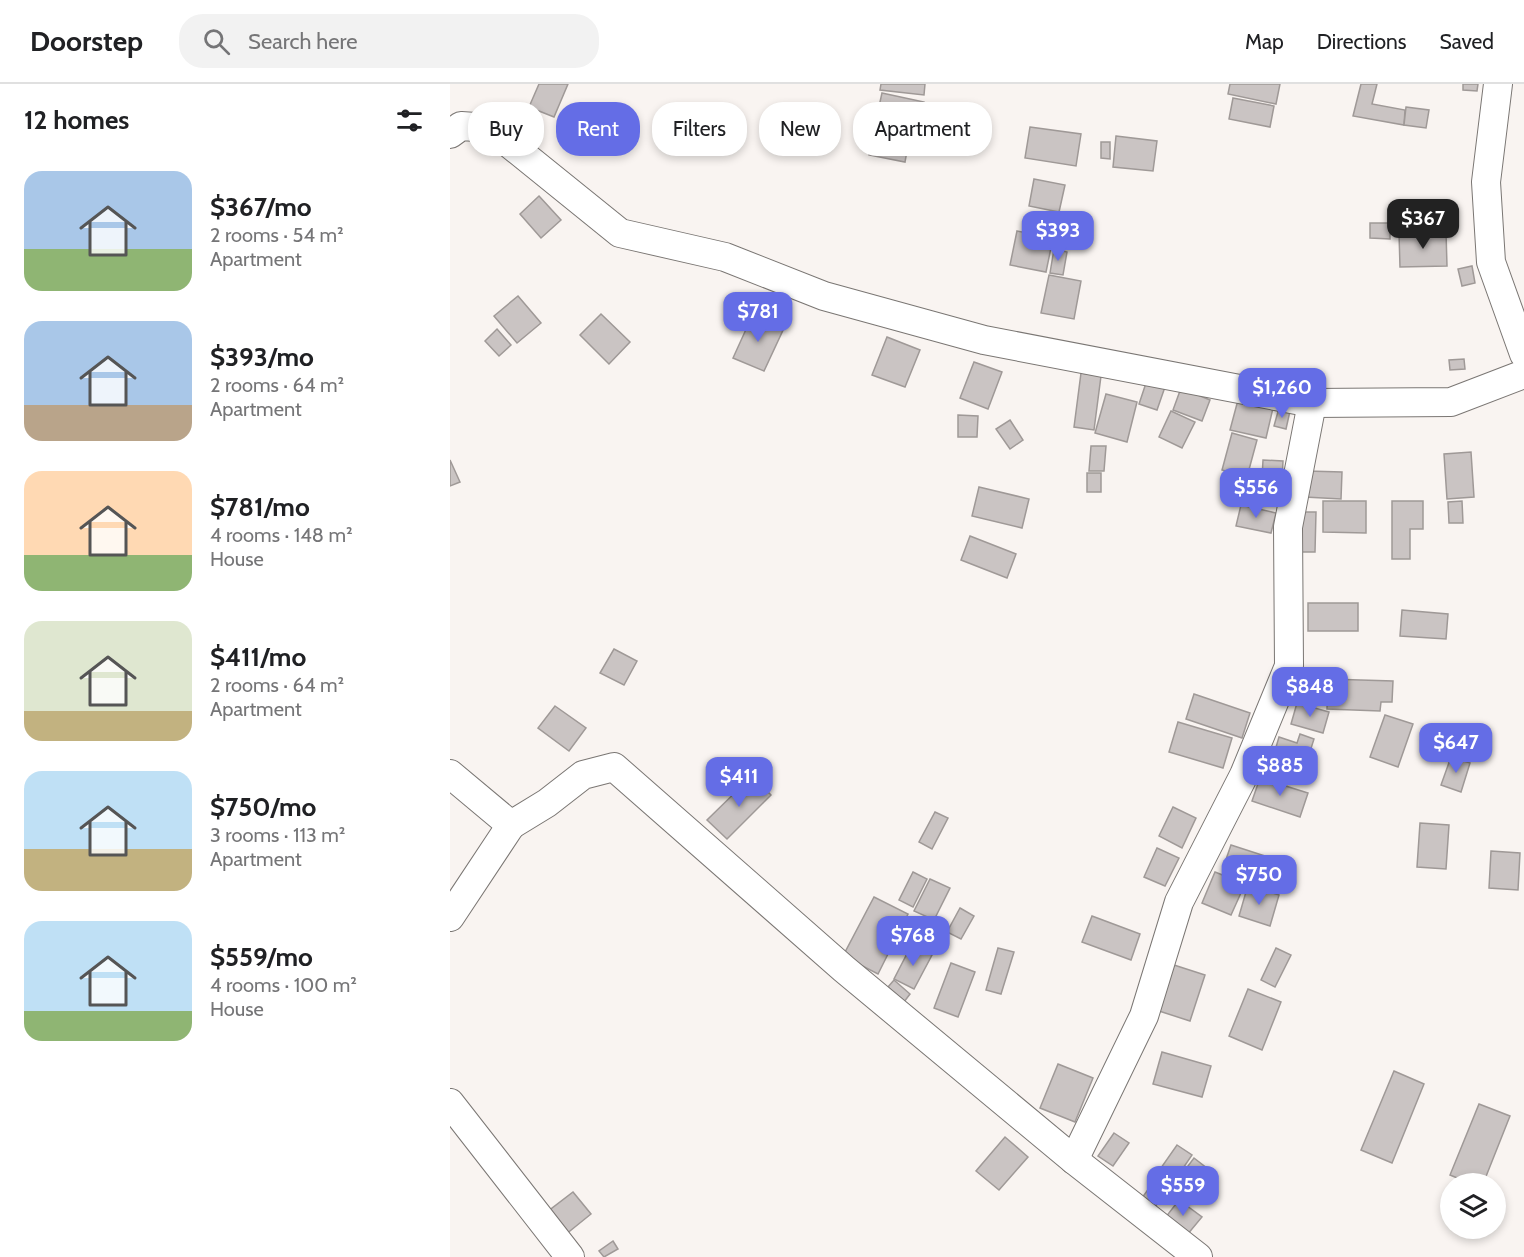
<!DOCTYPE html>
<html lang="en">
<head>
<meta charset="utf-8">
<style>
  body { margin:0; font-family:Cabin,sans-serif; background:#f2f2f2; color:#202124; height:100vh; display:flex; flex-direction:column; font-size:22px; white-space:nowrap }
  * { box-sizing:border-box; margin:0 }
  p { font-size:20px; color:#757577 }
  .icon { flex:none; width:33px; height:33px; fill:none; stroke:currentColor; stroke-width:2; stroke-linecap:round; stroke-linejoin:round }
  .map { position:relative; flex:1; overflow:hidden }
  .panel { display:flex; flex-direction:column; background:#fff; width:450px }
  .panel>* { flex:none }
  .banner { position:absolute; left:18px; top:18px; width:570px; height:54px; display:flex; gap:12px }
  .tools { position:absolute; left:990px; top:1089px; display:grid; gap:12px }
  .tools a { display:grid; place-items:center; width:66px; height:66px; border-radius:50%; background:#fff; box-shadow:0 3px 9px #0003; font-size:30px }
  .price { position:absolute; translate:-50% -51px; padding:0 14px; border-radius:12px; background:#646de6; color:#fff; font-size:20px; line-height:39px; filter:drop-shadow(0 2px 3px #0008) }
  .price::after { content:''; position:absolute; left:50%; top:36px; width:18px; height:14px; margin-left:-9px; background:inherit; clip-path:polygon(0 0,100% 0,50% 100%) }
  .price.selected { background:#222; color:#fff }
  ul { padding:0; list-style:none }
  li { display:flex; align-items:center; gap:18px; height:150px; padding:0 24px }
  li span { display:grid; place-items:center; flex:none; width:168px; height:120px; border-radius:18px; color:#555 }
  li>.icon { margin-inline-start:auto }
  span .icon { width:72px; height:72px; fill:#fffc; stroke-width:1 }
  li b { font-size:26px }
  h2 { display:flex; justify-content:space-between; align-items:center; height:72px; padding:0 24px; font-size:26px }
  .tag { padding:0 21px; border-radius:24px; background:#fff; box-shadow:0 3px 9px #0003; font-size:21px; line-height:54px }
  .tag.selected { background:#646de6; color:#fff }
  header { display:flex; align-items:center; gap:36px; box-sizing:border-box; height:84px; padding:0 30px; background:#fff; border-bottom:2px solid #e0e0e0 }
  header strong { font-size:28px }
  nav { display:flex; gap:33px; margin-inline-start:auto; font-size:21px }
  .search { width:420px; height:54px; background:#f2f2f2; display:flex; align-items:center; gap:15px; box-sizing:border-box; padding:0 21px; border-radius:24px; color:#757577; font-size:22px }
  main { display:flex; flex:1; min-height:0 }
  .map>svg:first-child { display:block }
  .building { fill:#cac4c3; stroke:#9f9997; stroke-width:1.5 }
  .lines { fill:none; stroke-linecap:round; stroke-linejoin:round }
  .minor-casing { stroke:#7a7673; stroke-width:30 }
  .minor { stroke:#fff; stroke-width:28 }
</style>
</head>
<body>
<header>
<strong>Doorstep</strong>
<div class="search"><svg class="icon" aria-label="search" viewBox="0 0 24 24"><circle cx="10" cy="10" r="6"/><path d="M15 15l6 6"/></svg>Search here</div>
<nav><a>Map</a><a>Directions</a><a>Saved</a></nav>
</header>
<main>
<section class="panel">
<h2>12 homes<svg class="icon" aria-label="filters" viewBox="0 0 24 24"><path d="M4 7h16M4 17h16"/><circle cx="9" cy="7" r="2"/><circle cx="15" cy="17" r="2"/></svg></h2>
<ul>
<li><span style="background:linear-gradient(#a9c7e8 65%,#8fb573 0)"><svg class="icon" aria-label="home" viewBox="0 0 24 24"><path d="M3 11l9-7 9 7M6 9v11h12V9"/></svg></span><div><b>$367/mo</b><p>2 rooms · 54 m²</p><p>Apartment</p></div></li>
<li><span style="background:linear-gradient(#a9c7e8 70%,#b9a48a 0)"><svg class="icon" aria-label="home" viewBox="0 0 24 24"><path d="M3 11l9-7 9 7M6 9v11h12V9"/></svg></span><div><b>$393/mo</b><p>2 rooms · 64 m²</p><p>Apartment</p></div></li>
<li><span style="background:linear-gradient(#ffd9b3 70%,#8fb573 0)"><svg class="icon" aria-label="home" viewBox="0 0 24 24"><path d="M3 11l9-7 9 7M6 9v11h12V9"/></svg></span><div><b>$781/mo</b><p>4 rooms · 148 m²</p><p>House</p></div></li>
<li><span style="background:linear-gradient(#dfe7d0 75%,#c2b280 0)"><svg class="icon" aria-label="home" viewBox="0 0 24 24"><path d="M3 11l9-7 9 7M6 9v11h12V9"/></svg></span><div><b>$411/mo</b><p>2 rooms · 64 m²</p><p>Apartment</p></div></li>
<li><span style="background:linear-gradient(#bfe0f5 65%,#c2b280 0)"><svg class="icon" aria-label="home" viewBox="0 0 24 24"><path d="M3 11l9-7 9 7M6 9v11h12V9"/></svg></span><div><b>$750/mo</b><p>3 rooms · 113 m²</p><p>Apartment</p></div></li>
<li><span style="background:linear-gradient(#bfe0f5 75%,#8fb573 0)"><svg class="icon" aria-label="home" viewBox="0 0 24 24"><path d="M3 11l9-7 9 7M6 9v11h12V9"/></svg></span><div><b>$559/mo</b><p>4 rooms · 100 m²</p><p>House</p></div></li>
</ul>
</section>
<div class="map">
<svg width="1074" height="1173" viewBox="0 0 1074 1173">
  <rect width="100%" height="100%" fill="#f9f4f1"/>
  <g class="building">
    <polygon points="89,0 118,0 104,33 79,23"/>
    <polygon points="431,0 475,0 474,11 430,6"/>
    <polygon points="780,0 830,0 826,20 778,10"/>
    <polygon points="911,0 927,0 922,20 955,26 954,41 903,32"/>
    <polygon points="1013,0 1028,0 1027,7 1013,6"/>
    <polygon points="432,9 474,18 468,44 426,36"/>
    <polygon points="783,14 824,22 820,43 779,35"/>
    <polygon points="956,23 979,26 976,44 954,41"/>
    <polygon points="580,43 631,50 626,82 575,74"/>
    <polygon points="423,49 459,56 455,78 419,71"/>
    <polygon points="666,52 707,57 703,87 663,83"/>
    <polygon points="651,58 660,58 660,75 651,74"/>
    <polygon points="584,95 615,101 609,128 579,122"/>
    <polygon points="89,112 111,136 91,154 70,130"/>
    <rect x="943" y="118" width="29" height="13"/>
    <polygon points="974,128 991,128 991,146 974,147"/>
    <polygon points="920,139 940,139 940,155 920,154"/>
    <polygon points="567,147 603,154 596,188 560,181"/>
    <polygon points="996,148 997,182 950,183 949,149"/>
    <polygon points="604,165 617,168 613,191 600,189"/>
    <polygon points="1022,182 1025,199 1012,202 1008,185"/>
    <polygon points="599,191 631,197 624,235 591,229"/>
    <polygon points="68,212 91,239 67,259 44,232"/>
    <polygon points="151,230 180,258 159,280 130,251"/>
    <polygon points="303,230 334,244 314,287 283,274"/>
    <polygon points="47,245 61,261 49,272 35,257"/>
    <polygon points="437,253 470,266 455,303 422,291"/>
    <polygon points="1014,275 1015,285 1000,286 999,276"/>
    <polygon points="524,278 552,288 538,325 510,314"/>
    <polygon points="631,289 651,292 644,346 624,343"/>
    <polygon points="697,296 715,303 707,326 689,320"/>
    <polygon points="731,304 760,316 752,337 723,326"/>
    <polygon points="656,310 687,318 677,358 645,349"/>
    <polygon points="788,316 823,324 816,354 780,346"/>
    <polygon points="829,324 840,327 836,345 824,342"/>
    <polygon points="721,327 745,338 732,364 709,353"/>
    <polygon points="508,331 528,332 527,353 508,353"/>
    <polygon points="560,336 573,356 560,365 546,345"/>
    <polygon points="782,349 807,356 797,393 772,386"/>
    <polygon points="641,362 656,362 654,387 639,387"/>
    <polygon points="1021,368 1024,413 997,415 994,370"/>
    <polygon points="0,376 10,398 0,402"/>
    <polygon points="813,376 833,377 831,414 811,413"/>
    <polygon points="857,387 892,388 891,415 855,413"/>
    <rect x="637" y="389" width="14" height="19"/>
    <polygon points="529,403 579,415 572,444 522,432"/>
    <polygon points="873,417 916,417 916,449 873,448"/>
    <polygon points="942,417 973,417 973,445 960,445 960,475 942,475"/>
    <polygon points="1012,417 1013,439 999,439 998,418"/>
    <polygon points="791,421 826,429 821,449 786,442"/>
    <polygon points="847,428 866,428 865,468 847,468"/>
    <polygon points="520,452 566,470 557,494 511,476"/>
    <rect x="858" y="519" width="50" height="28"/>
    <polygon points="952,526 998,530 996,555 950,552"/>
    <polygon points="164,565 187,577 174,601 150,589"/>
    <polygon points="878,595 943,597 942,618 931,618 930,627 877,625"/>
    <polygon points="744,610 800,629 792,654 736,635"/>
    <polygon points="847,619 879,628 873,649 841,640"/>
    <polygon points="105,622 136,644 119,667 88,644"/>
    <polygon points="935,631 963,640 948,683 920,673"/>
    <polygon points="728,638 782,654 773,684 719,668"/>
    <polygon points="850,650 864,655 856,680 824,670 829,653 847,659"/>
    <polygon points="1001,673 1020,679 1011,708 991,701"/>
    <polygon points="302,692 321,711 277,755 257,736"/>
    <polygon points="810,694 858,709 850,733 802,717"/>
    <polygon points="723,723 746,734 732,764 709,752"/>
    <polygon points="485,728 498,734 482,765 469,758"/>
    <polygon points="970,739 999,741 996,785 967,783"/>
    <polygon points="781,761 815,772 808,795 773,784"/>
    <polygon points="707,764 729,774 715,802 694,793"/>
    <polygon points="1041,767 1070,769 1068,806 1039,804"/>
    <polygon points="463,788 477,795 463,823 449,816"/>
    <polygon points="765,788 795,800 781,831 752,819"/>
    <polygon points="480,795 500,804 484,836 464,827"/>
    <polygon points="798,801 829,811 820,842 789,832"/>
    <polygon points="424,813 458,830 428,890 393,872"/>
    <polygon points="510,824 524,832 511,855 497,848"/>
    <polygon points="642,832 690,850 681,876 632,858"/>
    <polygon points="462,860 482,871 464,905 444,895"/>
    <polygon points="548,864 564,868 551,910 536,906"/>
    <polygon points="826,864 841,871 825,903 811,896"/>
    <polygon points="501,879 525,888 508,933 484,924"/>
    <polygon points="724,881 755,891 740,937 709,927"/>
    <polygon points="444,896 460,910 454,918 438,903"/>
    <polygon points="798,905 831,918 812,966 779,952"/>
    <polygon points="712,968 761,982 752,1013 703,1000"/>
    <polygon points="608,980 643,994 625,1038 590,1024"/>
    <polygon points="944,987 974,1000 942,1079 911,1066"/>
    <polygon points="1029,1020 1060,1032 1033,1100 1022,1100 1000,1091"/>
    <polygon points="664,1049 679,1059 663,1082 648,1072"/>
    <polygon points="555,1053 578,1073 549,1106 526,1087"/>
    <polygon points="727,1061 742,1071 721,1102 706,1091"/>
    <polygon points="744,1074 758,1085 736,1114 722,1103"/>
    <polygon points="707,1093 720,1103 702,1127 689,1118"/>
    <polygon points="123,1108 141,1130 115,1151 97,1128"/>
    <polygon points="729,1116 752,1133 737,1151 715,1134"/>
    <polygon points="163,1157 168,1165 154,1173 149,1167"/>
  </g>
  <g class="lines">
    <g class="minor-casing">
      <g id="minor">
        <polyline points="1048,0 1036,98 1041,178 1074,270"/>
        <polyline points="0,50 11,42 40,44 170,149 275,173 374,212 534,256 862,319 1001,318 1074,290"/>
        <polyline points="0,690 61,741 97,719 133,691 164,683 394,885 624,1076 748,1173"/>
        <polyline points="0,833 61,741"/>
        <polyline points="0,1019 120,1173"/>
        <polyline points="624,1076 694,932 729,818 794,691 839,582 838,443 862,319"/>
      </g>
    </g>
    <use href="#minor" class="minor"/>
  </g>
</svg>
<div class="tools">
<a><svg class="icon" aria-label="layers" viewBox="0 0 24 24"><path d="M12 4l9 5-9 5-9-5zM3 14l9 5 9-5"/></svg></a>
</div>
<b class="price selected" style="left:973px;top:166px">$367</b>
<b class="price" style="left:608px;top:178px">$393</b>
<b class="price" style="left:308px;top:259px">$781</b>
<b class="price" style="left:832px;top:335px">$1,260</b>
<b class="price" style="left:806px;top:435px">$556</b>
<b class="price" style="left:860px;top:634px">$848</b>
<b class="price" style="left:1006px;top:690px">$647</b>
<b class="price" style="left:830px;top:713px">$885</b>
<b class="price" style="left:289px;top:724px">$411</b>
<b class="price" style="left:809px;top:822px">$750</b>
<b class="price" style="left:463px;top:883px">$768</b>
<b class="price" style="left:733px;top:1133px">$559</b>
<div class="banner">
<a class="tag">Buy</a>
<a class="tag selected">Rent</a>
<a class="tag">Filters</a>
<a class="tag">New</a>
<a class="tag">Apartment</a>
</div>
</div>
</main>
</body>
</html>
